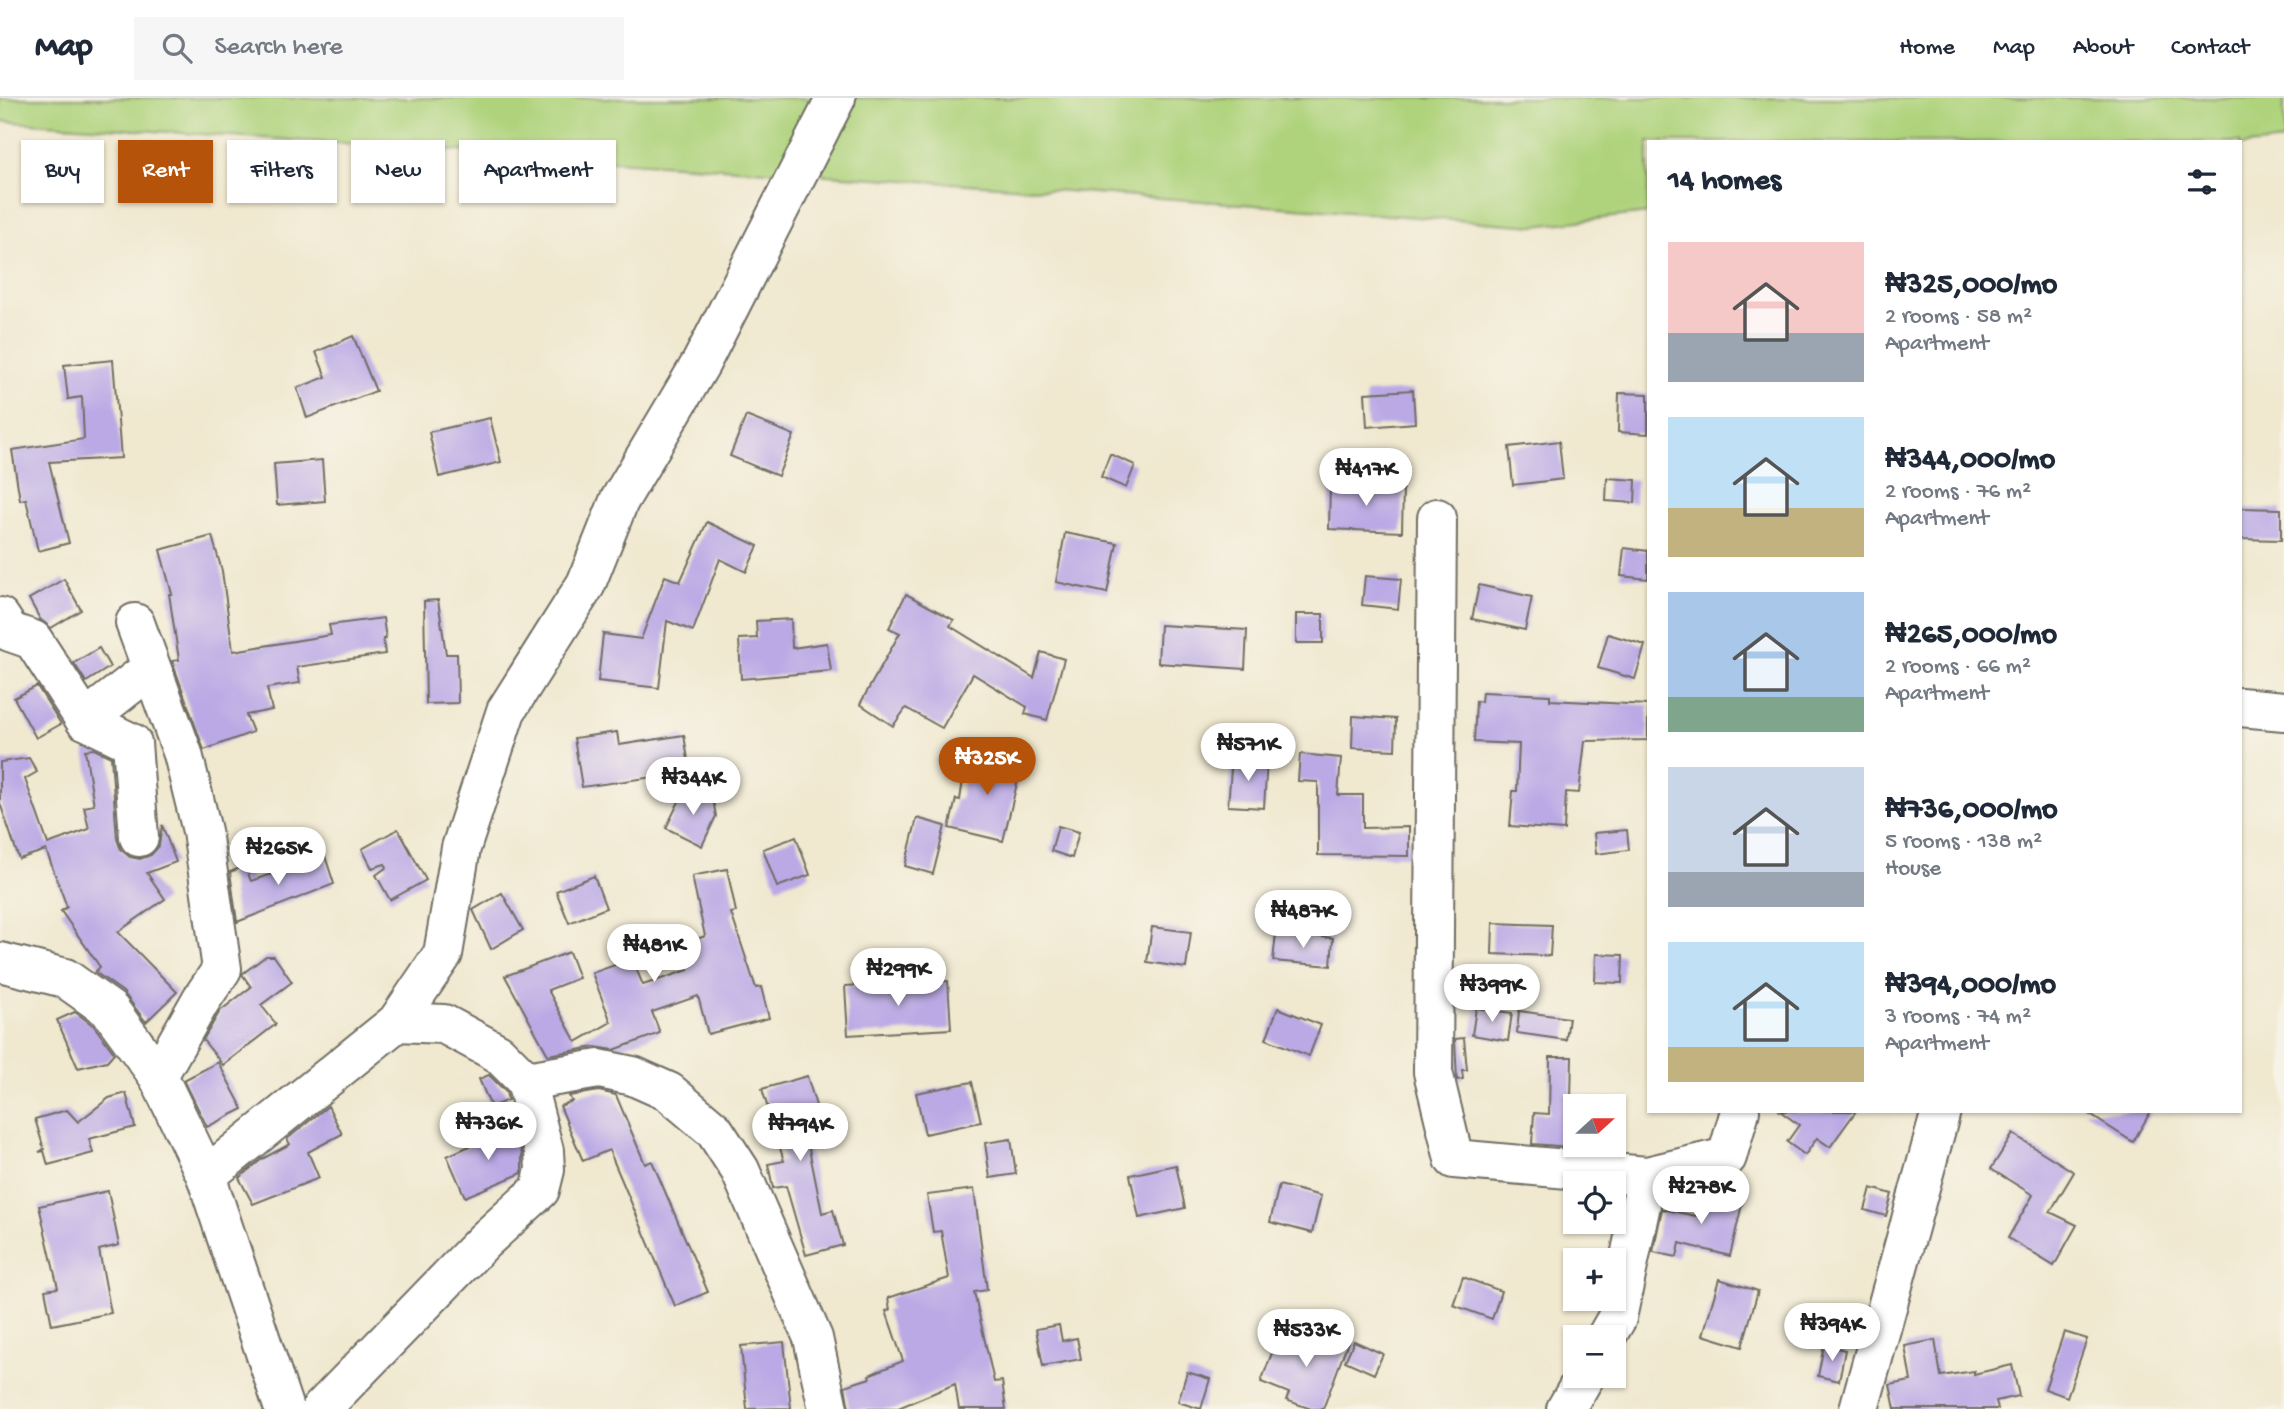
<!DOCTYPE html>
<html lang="en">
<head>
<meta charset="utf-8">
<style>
  body { margin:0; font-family:"Gochi Hand",sans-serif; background:#f6f6f7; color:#1f2937; height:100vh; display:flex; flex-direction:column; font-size:26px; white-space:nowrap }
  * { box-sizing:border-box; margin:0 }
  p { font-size:23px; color:#747a83 }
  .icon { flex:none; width:38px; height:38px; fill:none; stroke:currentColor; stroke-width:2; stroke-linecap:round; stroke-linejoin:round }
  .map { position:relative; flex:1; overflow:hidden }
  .drawer { position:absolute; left:1647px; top:42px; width:595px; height:973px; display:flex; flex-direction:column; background:#fff; border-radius:0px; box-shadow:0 2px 5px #0004 }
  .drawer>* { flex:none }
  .banner { position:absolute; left:21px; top:42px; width:665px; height:63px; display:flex; gap:14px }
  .needle { width:46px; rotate:69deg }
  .buttons { position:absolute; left:1563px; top:996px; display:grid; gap:14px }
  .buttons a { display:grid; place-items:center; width:63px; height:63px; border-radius:0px; background:#fff; box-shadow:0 2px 5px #0004; font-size:35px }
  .price { position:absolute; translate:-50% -60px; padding:0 16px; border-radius:24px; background:#fff; color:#222; font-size:23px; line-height:46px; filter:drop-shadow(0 2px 4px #0008) }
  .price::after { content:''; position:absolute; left:50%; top:42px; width:21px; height:16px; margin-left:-10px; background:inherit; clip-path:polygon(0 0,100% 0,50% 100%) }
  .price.active { background:#b45309; color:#fff }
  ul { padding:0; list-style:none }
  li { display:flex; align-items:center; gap:21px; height:175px; padding:0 21px }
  li span { display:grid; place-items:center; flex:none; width:196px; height:140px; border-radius:0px; color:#555 }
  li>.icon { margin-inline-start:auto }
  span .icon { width:84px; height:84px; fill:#fffc; stroke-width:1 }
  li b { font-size:30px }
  h2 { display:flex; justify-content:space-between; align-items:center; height:84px; padding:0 21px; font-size:30px }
  .chip { padding:0 24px; border-radius:0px; background:#fff; box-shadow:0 2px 5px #0004; font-size:24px; line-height:63px }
  .chip.active { background:#b45309; color:#fff }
  header { display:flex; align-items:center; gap:42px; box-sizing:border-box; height:98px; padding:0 35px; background:#fff; border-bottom:2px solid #e0e1e3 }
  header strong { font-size:33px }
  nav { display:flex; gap:38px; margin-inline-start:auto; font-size:24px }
  .search { width:490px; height:63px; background:#f6f6f7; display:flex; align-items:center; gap:18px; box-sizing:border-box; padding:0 24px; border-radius:0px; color:#747a83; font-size:26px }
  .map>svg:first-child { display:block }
  .green { fill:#afd37b; stroke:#6d7f53; stroke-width:2 }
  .building { fill:#baa9e5 }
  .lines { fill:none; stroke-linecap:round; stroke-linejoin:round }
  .minor-casing { stroke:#706d64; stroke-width:42 }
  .minor { stroke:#fff; stroke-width:38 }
</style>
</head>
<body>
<header>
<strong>Map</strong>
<div class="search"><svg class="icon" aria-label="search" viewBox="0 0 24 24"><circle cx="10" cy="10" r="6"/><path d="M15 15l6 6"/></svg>Search here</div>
<nav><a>Home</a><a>Map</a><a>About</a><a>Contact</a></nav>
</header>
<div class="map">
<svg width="2284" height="1311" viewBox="0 0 2284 1311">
  <rect width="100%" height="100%" fill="#f7f3e8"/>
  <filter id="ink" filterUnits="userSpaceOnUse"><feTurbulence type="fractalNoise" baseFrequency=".0143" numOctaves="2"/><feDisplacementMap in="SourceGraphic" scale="14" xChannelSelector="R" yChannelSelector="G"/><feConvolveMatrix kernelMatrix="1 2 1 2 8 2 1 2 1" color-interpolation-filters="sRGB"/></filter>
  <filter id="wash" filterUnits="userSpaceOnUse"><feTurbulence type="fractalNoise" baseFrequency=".00686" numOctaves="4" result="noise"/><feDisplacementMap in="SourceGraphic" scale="28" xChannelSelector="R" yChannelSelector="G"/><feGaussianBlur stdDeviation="1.57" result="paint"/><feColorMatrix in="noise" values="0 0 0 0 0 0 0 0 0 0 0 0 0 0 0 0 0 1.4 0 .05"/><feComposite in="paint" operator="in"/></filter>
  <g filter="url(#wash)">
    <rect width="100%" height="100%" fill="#f0e8cf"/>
    <polygon class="green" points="0,0 2284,0 2284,43 2240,48 2240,44 1648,44 1648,115 1535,128 1012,89 0,23"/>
    <g id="blocks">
      <g class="building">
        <polygon points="353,238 376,293 307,320 297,290 326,279 316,254"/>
        <polygon points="113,262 121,360 49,364 69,445 38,453 26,401 20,402 12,352 84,341 82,299 68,301 64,267"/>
        <polygon points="1413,292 1415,325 1367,329 1365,295"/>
        <polygon points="1619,295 1648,296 1648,336 1618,334"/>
        <polygon points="746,318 794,337 778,378 730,358"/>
        <polygon points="490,320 501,364 439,379 429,334"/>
        <polygon points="1559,343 1563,381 1513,387 1509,349"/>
        <polygon points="1110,356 1135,367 1126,390 1101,379"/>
        <polygon points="322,362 325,403 277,407 274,366"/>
        <polygon points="1607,380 1636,382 1635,405 1606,403"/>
        <polygon points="1330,385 1403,388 1402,434 1329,431"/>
        <polygon points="2240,410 2281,411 2281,442 2240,441"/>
        <polygon points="707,424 758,448 746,474 720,461 693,533 667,523 659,590 598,583 603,536 641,541 665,478 680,484"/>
        <polygon points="1065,435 1117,445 1107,495 1056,484"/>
        <polygon points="212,438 222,473 233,553 331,537 329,527 383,520 386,541 383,541 385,556 297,569 300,585 267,590 272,612 246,617 253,634 204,652 172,563 179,562 169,496 172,496 160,452"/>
        <polygon points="1624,450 1648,453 1648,481 1621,478"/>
        <polygon points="1365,478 1401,481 1398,511 1362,507"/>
        <polygon points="64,481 81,512 51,530 40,521 29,501"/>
        <polygon points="1479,487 1532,499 1525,532 1472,521"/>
        <polygon points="906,496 954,522 950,528 1034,580 1041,554 1064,561 1047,622 1025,616 1027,609 973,576 942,630 906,610 893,628 860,606 900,535 889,530"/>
        <polygon points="438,502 446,556 457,556 458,605 426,606 424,503"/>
        <rect x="1296" y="516" width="27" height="29"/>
        <polygon points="791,521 792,550 827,545 831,573 741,581 739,541 757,540 756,523"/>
        <polygon points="1160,527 1247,532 1245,571 1158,565"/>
        <polygon points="1608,536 1645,547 1635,581 1598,570"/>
        <polygon points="99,550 110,569 86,584 74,565"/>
        <polygon points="37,588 61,626 36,640 14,600"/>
        <polygon points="1482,594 1550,597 1550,602 1648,607 1648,642 1585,643 1579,695 1566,694 1564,732 1510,728 1513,693 1517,693 1519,646 1474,644 1476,603 1481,604"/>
        <polygon points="1353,618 1396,621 1395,652 1352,650"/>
        <polygon points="617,634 619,647 684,637 690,674 582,689 574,640"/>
        <polygon points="94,651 111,659 117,741 121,752 130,759 140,761 151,757 159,748 162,727 176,764 147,775 165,801 118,834 177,894 146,924 123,894 95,874 100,869 61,813 67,809 46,752 19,761 0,705 0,664 29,660 37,674 25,681 48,746 89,731 84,709 94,707 85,652"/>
        <polygon points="980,654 1023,661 1003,743 949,730 956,701 960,702 965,669 977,671"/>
        <polygon points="1300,656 1341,660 1338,697 1363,697 1363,730 1409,729 1409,758 1318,757 1318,684 1298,683"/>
        <polygon points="1232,659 1267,661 1264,710 1228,708"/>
        <polygon points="686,689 713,702 716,718 702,748 666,730"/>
        <polygon points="917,720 945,728 933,776 905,768"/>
        <polygon points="1058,728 1079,734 1072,760 1051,753"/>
        <polygon points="398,731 426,782 390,802 376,777 387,769 385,766 372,770 362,751"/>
        <polygon points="1627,732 1629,752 1596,756 1594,735"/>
        <polygon points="796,739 810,777 777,789 763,751"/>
        <polygon points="325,758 334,786 237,824 230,774 245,768 251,783"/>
        <polygon points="727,771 736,814 731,815 756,890 761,889 769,920 708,936 698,898 652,914 660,935 614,952 595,949 548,957 505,878 569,854 579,880 548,892 576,944 611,924 592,875 632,861 643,887 688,872 680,847 705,838 692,778"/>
        <polygon points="594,778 606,810 569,825 556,793"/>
        <polygon points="502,795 523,832 491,851 473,812"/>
        <polygon points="1493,825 1552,827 1550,858 1492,856"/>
        <polygon points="1152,829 1191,834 1186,870 1147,864"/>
        <polygon points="1276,835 1333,840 1331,868 1273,863"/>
        <polygon points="1596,856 1623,857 1622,885 1595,884"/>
        <polygon points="266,858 274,858 292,884 261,907 276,926 223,967 203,942 220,913 251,889 242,876"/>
        <polygon points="948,883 951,931 848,937 845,888"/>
        <polygon points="1278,910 1321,927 1309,958 1266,941"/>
        <polygon points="1476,910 1512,915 1508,943 1472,937"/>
        <polygon points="1519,913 1569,920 1566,942 1517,935"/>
        <polygon points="75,914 94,928 114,955 107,963 78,970 57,922"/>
        <polygon points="1464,940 1467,972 1462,972 1463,981 1457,982 1455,941"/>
        <polygon points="1550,959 1572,959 1571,1000 1576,1000 1572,1049 1532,1046 1534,1015 1549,1016"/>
        <polygon points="218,964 243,1011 207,1029 184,982"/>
        <polygon points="489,977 506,994 508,1002 491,1009 479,981"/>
        <polygon points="807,978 820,1021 804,1026 822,1115 833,1112 843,1147 806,1157 786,1088 773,1090 768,1066 784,1063 762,991"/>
        <polygon points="972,984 981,1024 925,1036 916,995"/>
        <polygon points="599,993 616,997 645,1066 652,1063 708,1194 675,1208 609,1052 583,1063 560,1008 572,1003 569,998"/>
        <polygon points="126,995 135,1029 89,1041 93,1055 48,1067 44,1053 39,1054 44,1051 35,1021 67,1012 78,1024 109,1000"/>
        <polygon points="328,1008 342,1036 308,1054 319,1080 253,1106 239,1080 262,1061 290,1046 287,1041"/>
        <polygon points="1780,1013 1856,1013 1830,1049 1817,1040 1805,1057 1787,1044 1799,1027"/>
        <polygon points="2084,1013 2151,1013 2133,1044"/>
        <polygon points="515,1028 522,1056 522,1075 465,1099 447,1058"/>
        <polygon points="2013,1036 2074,1074 2050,1114 2077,1127 2054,1168 2008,1140 2033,1097 1991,1071"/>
        <polygon points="1011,1041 1016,1076 990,1080 985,1045"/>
        <polygon points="1176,1067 1185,1110 1139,1120 1130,1077"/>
        <polygon points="1279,1087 1321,1098 1312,1135 1270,1124"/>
        <polygon points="1871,1090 1892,1096 1886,1118 1865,1112"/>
        <polygon points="974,1091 987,1192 974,1194 994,1284 1002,1283 1006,1311 959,1311 955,1286 896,1311 849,1311 845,1288 870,1280 869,1277 903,1263 886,1213 890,1212 888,1200 949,1180 941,1133 933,1134 927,1097"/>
        <polygon points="1702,1092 1743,1102 1730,1158 1680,1145 1677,1159 1653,1154 1662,1111 1696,1118"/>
        <polygon points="108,1093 119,1147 99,1152 111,1215 52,1227 45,1192 58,1190 39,1108"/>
        <polygon points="1463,1179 1501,1193 1492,1221 1453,1207"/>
        <polygon points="1719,1181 1758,1193 1742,1249 1703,1237"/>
        <polygon points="1059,1227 1062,1243 1077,1240 1081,1261 1043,1268 1036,1231"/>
        <polygon points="1313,1231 1348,1244 1323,1311 1311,1311 1286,1302 1289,1295 1261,1284 1278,1239 1306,1250"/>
        <polygon points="2064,1234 2087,1241 2067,1299 2045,1291"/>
        <polygon points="1935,1242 1941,1278 1974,1273 1974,1276 2012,1267 2019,1298 1996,1303 1998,1311 1895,1311 1890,1287 1911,1283 1905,1248"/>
        <polygon points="1354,1243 1383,1256 1374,1276 1345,1263"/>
        <polygon points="784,1244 791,1310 747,1311 741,1248"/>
        <polygon points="1824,1247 1845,1252 1839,1283 1818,1278"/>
        <polygon points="1187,1274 1210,1281 1201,1311 1178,1304"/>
      </g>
    </g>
  </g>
  <g filter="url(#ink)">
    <use href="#blocks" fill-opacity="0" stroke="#706d64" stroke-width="2"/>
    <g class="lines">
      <g class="minor-casing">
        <g id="minor">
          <polyline points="1437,420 1433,974 1454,1061 1647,1078 1727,1059 1740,1013"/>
          <polyline points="0,519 10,534 33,542 85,622 150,571"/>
          <polyline points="135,525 183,656 202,733 222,871 201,902 158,978"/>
          <polyline points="2240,609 2284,613"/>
          <polyline points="85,622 132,645 139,739"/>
          <polyline points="0,864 65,880 110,912 158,978 206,1078 284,1311"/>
          <polyline points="526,983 599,971 633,978 669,994 714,1032 740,1072 813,1240 828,1311"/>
          <polyline points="206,1078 397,924 443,856 461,750 506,613 586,486 619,403 701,265 836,0"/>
          <polyline points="1606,1239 1617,1220 1647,1078"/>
          <polyline points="321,1311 484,1143 540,1092 545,1072 544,1053 526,983 498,955 444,926 397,924"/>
          <polyline points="1566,1311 1585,1278"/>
          <polyline points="1859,1311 1941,1013"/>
        </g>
      </g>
      <use href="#minor" class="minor"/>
    </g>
  </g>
</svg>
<div class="buttons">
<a><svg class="needle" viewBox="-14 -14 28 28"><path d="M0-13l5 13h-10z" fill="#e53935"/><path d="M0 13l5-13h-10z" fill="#747a83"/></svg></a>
<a><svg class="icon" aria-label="locate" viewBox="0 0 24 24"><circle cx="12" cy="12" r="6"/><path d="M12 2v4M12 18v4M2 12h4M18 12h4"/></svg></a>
<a>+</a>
<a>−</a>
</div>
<b class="price" style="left:1366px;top:410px">₦417K</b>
<b class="price" style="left:1248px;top:685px">₦571K</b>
<b class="price active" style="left:987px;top:699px">₦325K</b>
<b class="price" style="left:693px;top:719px">₦344K</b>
<b class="price" style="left:278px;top:789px">₦265K</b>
<b class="price" style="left:1303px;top:852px">₦487K</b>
<b class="price" style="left:654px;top:886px">₦481K</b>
<b class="price" style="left:898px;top:910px">₦299K</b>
<b class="price" style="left:1492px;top:926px">₦399K</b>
<b class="price" style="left:488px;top:1064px">₦736K</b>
<b class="price" style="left:800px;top:1065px">₦794K</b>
<b class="price" style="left:1701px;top:1128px">₦278K</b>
<b class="price" style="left:1832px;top:1265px">₦394K</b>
<b class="price" style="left:1306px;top:1271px">₦533K</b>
<div class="banner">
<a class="chip">Buy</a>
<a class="chip active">Rent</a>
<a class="chip">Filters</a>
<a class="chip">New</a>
<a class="chip">Apartment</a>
</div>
<section class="drawer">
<h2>14 homes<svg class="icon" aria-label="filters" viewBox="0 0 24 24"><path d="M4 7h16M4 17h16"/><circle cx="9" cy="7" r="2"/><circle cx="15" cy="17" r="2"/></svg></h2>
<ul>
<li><span style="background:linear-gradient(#f6c9c9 65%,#9aa5b1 0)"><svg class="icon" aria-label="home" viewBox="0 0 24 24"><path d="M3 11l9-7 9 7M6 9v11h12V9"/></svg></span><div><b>₦325,000/mo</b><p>2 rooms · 58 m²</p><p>Apartment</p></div></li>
<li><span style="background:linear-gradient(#bfe0f5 65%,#c2b280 0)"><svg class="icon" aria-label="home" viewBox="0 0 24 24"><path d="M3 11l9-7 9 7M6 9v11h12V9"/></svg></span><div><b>₦344,000/mo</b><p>2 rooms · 76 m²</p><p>Apartment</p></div></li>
<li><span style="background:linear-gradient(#a9c7e8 75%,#7fa58c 0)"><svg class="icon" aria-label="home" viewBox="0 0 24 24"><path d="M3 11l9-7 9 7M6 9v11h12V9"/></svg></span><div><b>₦265,000/mo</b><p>2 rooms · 66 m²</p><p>Apartment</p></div></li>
<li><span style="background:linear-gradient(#c9d6e8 75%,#9aa5b1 0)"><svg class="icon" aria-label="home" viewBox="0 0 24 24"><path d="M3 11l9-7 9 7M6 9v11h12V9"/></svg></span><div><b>₦736,000/mo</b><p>5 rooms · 138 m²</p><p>House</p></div></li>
<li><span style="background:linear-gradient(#bfe0f5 75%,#c2b280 0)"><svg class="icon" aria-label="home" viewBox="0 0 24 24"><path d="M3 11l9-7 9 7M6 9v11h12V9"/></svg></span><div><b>₦394,000/mo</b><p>3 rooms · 74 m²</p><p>Apartment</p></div></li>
</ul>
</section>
</div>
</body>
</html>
